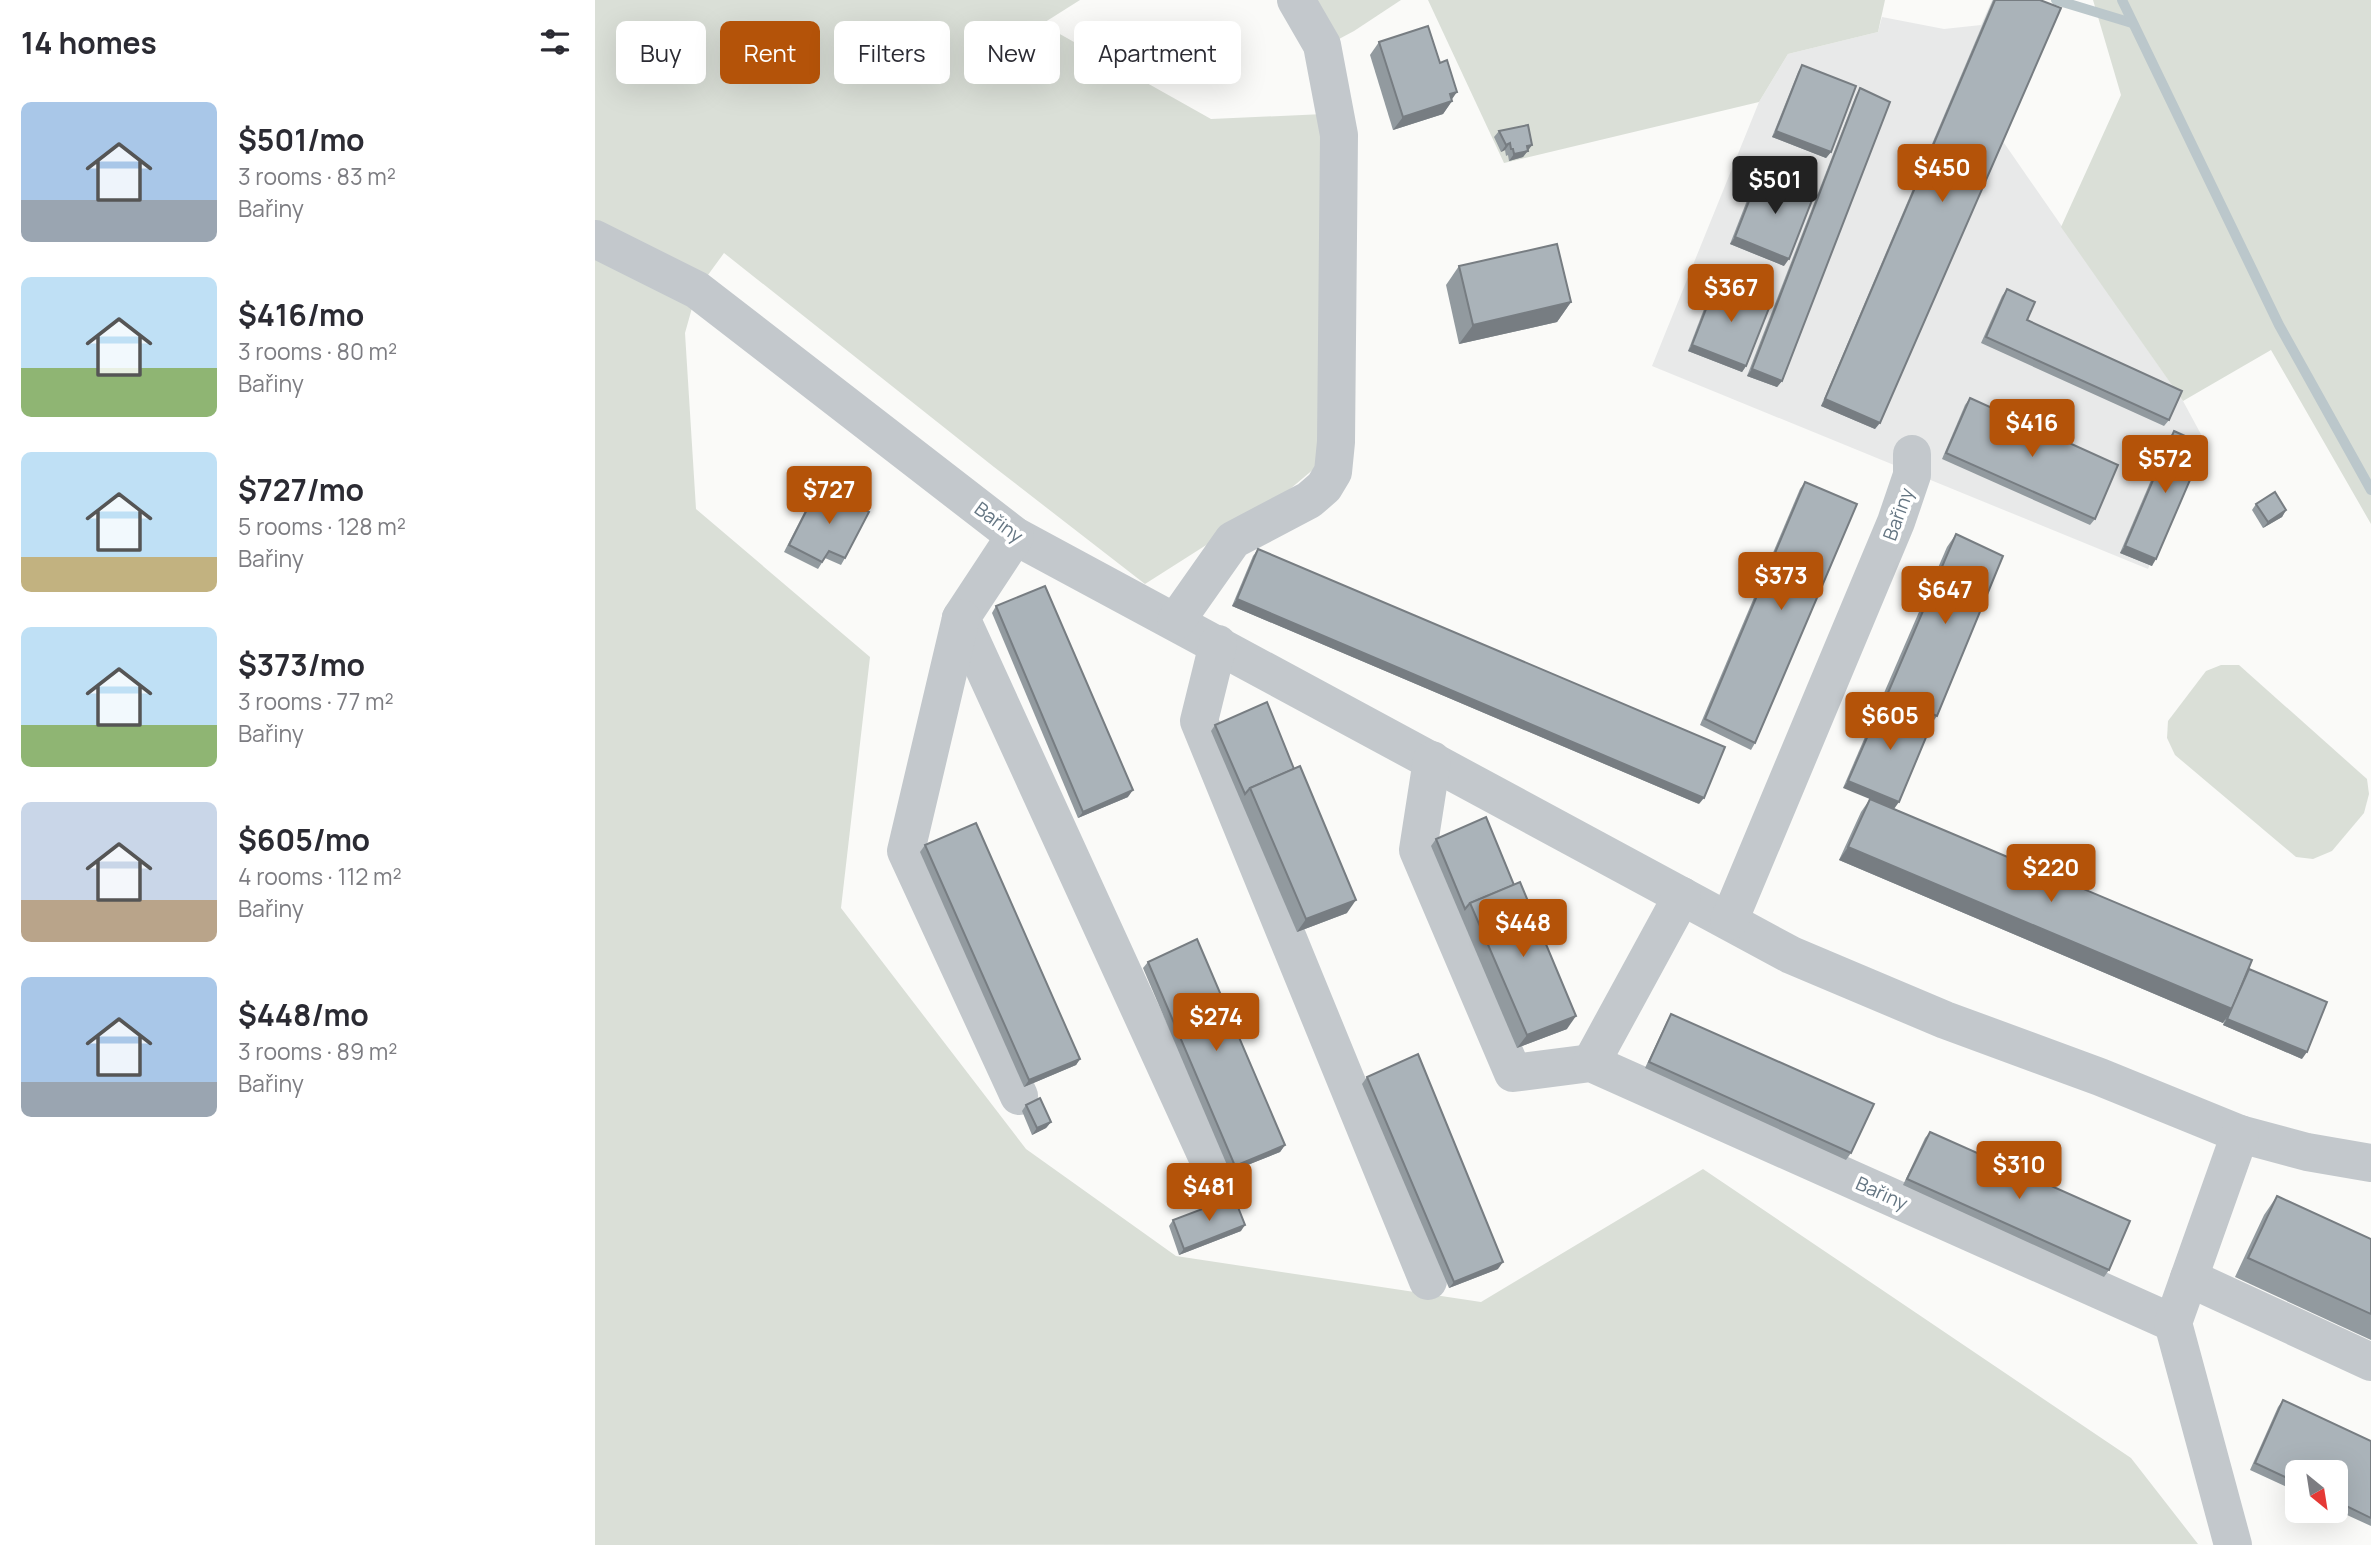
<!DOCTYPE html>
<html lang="en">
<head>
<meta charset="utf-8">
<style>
  body { margin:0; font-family:Manrope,sans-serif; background:#f2f2f3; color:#2b2b33; height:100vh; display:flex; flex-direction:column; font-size:26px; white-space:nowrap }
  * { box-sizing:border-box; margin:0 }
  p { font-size:23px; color:#7c7c81 }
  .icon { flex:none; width:38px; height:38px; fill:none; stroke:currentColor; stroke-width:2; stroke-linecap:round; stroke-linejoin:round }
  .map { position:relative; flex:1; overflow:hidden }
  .sheet { display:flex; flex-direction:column; background:#fff; width:595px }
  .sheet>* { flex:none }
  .top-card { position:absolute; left:21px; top:21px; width:665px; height:63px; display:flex; gap:14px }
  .needle { width:46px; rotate:150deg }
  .tools { position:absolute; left:1690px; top:1460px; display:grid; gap:14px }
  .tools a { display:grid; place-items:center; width:63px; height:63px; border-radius:10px; background:#fff; box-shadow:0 7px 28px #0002; font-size:35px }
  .price { position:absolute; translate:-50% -60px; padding:0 16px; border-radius:7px; background:#b45309; color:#fff; font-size:23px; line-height:46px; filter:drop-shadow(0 2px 4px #0008) }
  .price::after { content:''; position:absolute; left:50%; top:42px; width:21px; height:16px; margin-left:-10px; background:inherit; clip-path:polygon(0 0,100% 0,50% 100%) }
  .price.current { background:#222; color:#fff }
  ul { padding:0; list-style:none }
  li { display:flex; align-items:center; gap:21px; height:175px; padding:0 21px }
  li span { display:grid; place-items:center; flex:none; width:196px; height:140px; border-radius:10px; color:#555 }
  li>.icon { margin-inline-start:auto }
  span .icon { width:84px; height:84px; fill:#fffc; stroke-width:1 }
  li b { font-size:30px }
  h2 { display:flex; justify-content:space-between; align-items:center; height:84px; padding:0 21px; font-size:30px }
  .chip { padding:0 24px; border-radius:10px; background:#fff; box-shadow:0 7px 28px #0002; font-size:24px; line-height:63px }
  .chip.current { background:#b45309; color:#fff }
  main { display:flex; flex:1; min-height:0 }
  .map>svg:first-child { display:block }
  .built { fill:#e8e9e9 }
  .green { fill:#dadfd7 }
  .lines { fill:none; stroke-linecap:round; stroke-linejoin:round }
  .stream { stroke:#bbc7cb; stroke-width:10 }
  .minor { stroke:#c3c8cc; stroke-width:38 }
  .wall { fill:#929a9f }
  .shaded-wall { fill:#777d82 }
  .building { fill:#aab3b9; stroke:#777d82; stroke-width:2 }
  .labels { text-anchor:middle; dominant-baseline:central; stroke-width:7; stroke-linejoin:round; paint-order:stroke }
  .street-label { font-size:19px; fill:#657683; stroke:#fff }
</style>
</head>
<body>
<main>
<section class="sheet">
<h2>14 homes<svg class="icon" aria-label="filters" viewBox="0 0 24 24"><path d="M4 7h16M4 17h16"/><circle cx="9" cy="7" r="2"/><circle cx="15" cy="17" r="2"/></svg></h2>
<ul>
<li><span style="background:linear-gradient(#a9c7e8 70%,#9aa5b1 0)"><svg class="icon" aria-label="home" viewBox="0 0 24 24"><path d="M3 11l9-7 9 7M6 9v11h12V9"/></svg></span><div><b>$501/mo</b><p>3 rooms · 83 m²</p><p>Bařiny</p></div></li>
<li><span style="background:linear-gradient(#bfe0f5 65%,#8fb573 0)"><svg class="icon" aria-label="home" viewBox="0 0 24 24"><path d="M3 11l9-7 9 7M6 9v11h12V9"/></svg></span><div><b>$416/mo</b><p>3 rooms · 80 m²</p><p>Bařiny</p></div></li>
<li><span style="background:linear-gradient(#bfe0f5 75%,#c2b280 0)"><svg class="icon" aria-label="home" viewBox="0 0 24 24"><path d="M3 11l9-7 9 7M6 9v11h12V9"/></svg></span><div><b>$727/mo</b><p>5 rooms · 128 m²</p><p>Bařiny</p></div></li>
<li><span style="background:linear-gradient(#bfe0f5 70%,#8fb573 0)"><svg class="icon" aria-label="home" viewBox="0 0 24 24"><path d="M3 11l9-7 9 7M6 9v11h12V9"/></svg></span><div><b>$373/mo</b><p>3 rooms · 77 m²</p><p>Bařiny</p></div></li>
<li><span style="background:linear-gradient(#c9d6e8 70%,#b9a48a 0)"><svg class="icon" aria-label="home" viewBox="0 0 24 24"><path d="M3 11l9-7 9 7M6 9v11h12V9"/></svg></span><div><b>$605/mo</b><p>4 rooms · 112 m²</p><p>Bařiny</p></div></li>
<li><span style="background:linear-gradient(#a9c7e8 75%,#9aa5b1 0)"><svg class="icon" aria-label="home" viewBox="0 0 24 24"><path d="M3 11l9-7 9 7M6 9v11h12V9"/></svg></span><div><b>$448/mo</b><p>3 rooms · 89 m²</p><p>Bařiny</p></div></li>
</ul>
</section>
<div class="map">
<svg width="1776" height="1545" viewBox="0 0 1776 1545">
  <rect width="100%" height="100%" fill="#fafaf8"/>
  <polygon class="built" points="1397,0 1426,0 1407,140 1588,401 1608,438 1553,569 1057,366 1164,102 1193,54 1283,32 1287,17 1349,29 1386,25"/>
  <g class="green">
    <polygon points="0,0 485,0 447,24 616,119 729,114 733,457 682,500 550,584 399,467 129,253 102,290 90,333 101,509 275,657 246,908 431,1149 581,1256 886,1302 1108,1169 1536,1458 1603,1544 0,1545"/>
    <polygon points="687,0 806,0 759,31 714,55"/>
    <polygon points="833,0 1290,0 1283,32 1193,54 1164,102 909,163"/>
    <polygon points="1498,0 1776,0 1776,524 1676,350 1588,401 1466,227 1526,95"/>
    <polygon points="1626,665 1644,665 1772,779 1774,794 1769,813 1737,851 1718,859 1701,857 1580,755 1572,738 1573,721 1611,671"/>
  </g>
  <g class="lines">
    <g class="stream">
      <polyline points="1461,0 1537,23"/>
      <polyline points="1527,0 1684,325 1776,490"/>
    </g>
    <g class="minor">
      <polyline points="0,239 102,290 420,536 1196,955 1350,1020 1505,1077 1645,1134 1712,1152 1776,1163"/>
      <polyline points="420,536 366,618 625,1185"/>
      <polyline points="366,618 311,851 424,1096"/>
      <polyline points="581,621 638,540 714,500 729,487 738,472 741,442 744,135 727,45 701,0"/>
      <polyline points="623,644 604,721 833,1281"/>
      <polyline points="837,760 823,850 918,1073 996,1063 1578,1323"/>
      <polyline points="1134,921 1301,522 1317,475 1317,454"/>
      <polyline points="996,1063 1087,896"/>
      <polyline points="1594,1278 1776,1362"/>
      <polyline points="1638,1545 1578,1323 1645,1134"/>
    </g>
  </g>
  <g class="wall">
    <polygon points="1398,0 1445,0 1280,429 1226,406"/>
    <polygon points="784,42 857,99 857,101 848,114 798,130 775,55"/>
    <polygon points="1207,65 1236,152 1231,158 1177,137 1203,72"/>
    <polygon points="1265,88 1187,381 1182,387 1152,376 1261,95"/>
    <polygon points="904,131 937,145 928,157 914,161 913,155 911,156 910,150 906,152 899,137"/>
    <polygon points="1165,173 1189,266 1135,244 1160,180"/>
    <polygon points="864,266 976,302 962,322 864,344 851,285"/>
    <polygon points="1122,281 1151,366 1147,372 1093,351 1117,288"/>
    <polygon points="1412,289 1432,320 1574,420 1569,426 1386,343 1407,296"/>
    <polygon points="1375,398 1500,519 1495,525 1347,459 1370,405"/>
    <polygon points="1579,431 1557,566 1525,553 1574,438"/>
    <polygon points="1210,482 1160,743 1156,750 1105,725 1205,489"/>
    <polygon points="224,486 250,558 246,565 230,558 223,569 189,552 219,493"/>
    <polygon points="1661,504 1691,510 1687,517 1668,528 1657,510"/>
    <polygon points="1361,534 1342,716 1337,723 1248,788 1352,547"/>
    <polygon points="663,549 1104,804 637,606 658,556"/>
    <polygon points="401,606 533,797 483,818 397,613"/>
    <polygon points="620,725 752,913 702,932 616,731"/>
    <polygon points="1275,799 1654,969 1707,1059 1628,1025 1630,1019 1628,1023 1244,860 1266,812"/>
    <polygon points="841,839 972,1029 922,1048 836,846"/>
    <polygon points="330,845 485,1059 481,1065 429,1087 325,852"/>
    <polygon points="553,962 690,1145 685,1152 635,1172 548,968"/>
    <polygon points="1076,1014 1256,1153 1251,1160 1050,1068 1072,1021"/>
    <polygon points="772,1077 903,1269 854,1288 767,1084"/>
    <polygon points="431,1105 456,1122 451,1128 437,1135 427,1111"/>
    <polygon points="1335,1132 1514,1270 1509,1277 1308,1185 1330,1138"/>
    <polygon points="1682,1196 1776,1239 1776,1340 1640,1277 1669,1215"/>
    <polygon points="578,1220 646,1231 584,1255 574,1226"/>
    <polygon points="1688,1400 1776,1441 1776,1526 1741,1510 1741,1472 1703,1472 1703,1492 1655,1470 1683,1407"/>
  </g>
  <g class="shaded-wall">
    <polygon points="862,92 855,102 857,101 848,114 798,130 808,117 855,94"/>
    <polygon points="1181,131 1236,152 1231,158 1177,137"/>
    <polygon points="915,143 910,150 906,152 911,145"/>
    <polygon points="937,145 928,157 914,161 919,154 932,146"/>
    <polygon points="1140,237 1194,259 1189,266 1135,244"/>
    <polygon points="976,302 962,322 864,344 878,325"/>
    <polygon points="1097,345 1151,366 1147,372 1093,351"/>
    <polygon points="1157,369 1187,381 1182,387 1152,376"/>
    <polygon points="1230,399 1285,423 1280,429 1226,406"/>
    <polygon points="1691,510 1687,517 1668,528 1673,522"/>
    <polygon points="1530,546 1561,559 1557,566 1525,553"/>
    <polygon points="642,599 1109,798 1104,804 637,606"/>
    <polygon points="1253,781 1304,802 1299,809 1248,788"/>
    <polygon points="538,790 533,797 483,818 488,812"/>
    <polygon points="1253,847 1637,1009 1628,1023 1244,860"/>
    <polygon points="761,900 752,913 702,932 711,919"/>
    <polygon points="981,1016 972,1029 922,1048 932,1035"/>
    <polygon points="1632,1019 1712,1052 1707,1059 1628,1025"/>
    <polygon points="485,1059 481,1065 429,1087 434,1080"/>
    <polygon points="456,1122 451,1128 437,1135 442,1128"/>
    <polygon points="690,1145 685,1152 635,1172 640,1166"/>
    <polygon points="650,1225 646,1231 584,1255 589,1249"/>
    <polygon points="908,1262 903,1269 854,1288 859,1282"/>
  </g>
  <g class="building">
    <polygon points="1400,0 1445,0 1466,8 1285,423 1230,399"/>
    <polygon points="833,26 845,63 852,60 862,92 855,94 857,101 808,117 784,42"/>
    <polygon points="1207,65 1261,86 1236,152 1181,131"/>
    <polygon points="1265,88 1295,102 1187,381 1157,369"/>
    <polygon points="933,125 937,145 932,146 933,151 919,154 918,149 916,149 915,143 911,145 904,131"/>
    <polygon points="1165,173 1219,195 1194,259 1140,237"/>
    <polygon points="962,244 976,302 878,325 864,266"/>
    <polygon points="1122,281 1176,303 1151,366 1097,345"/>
    <polygon points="1412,289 1440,302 1432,320 1587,391 1574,420 1391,337"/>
    <polygon points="1375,398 1523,465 1500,519 1351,453"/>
    <polygon points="1579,431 1610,445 1561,559 1530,546"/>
    <polygon points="1210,482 1262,504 1160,743 1110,719"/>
    <polygon points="224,486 274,512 250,558 234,551 227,562 194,545"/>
    <polygon points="1680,492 1691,510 1673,522 1661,504"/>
    <polygon points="1361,534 1408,556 1342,716 1292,695"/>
    <polygon points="663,549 1130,747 1109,798 642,599"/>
    <polygon points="450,586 538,790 488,812 401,606"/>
    <polygon points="1288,701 1337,723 1304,802 1253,781"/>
    <polygon points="672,702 699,769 655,788 650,794 620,725"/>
    <polygon points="705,766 761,900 711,919 655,788"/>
    <polygon points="1275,799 1657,960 1637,1009 1253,847"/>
    <polygon points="891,817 919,885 875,903 870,909 841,839"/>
    <polygon points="381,823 485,1059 434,1080 330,845"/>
    <polygon points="925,882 981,1016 932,1035 875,903"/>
    <polygon points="602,939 690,1145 640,1166 553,962"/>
    <polygon points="1654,969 1732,1002 1712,1052 1632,1019"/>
    <polygon points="1076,1014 1279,1104 1256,1153 1054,1062"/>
    <polygon points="823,1054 908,1262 859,1282 772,1077"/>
    <polygon points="445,1098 456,1122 442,1128 431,1105"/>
    <polygon points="1335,1132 1535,1221 1514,1270 1312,1179"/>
    <polygon points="1682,1196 1776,1239 1776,1314 1653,1258"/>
    <polygon points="639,1197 650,1225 589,1249 578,1220"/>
    <polygon points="1688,1400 1776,1441 1776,1518 1741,1501 1741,1472 1703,1472 1703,1483 1660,1463"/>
  </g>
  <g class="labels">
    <g class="street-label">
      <text transform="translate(1303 514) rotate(-70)">Bařiny</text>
      <text transform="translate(404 522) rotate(36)">Bařiny</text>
      <text transform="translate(1287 1193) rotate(24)">Bařiny</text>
    </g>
  </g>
</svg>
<div class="tools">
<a><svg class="needle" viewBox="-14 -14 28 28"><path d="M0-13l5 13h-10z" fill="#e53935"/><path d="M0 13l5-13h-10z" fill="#7c7c81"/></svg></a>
</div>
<b class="price" style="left:1347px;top:204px">$450</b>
<b class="price current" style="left:1180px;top:216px">$501</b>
<b class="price" style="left:1136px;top:324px">$367</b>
<b class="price" style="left:1437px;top:459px">$416</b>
<b class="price" style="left:1570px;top:495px">$572</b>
<b class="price" style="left:234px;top:526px">$727</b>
<b class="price" style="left:1186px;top:612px">$373</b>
<b class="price" style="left:1350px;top:626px">$647</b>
<b class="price" style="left:1295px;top:752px">$605</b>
<b class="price" style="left:1456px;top:904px">$220</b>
<b class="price" style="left:928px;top:959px">$448</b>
<b class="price" style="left:621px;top:1053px">$274</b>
<b class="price" style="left:1424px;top:1201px">$310</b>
<b class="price" style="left:614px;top:1223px">$481</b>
<div class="top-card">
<a class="chip">Buy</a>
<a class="chip current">Rent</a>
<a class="chip">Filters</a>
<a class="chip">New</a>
<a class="chip">Apartment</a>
</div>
</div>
</main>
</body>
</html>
